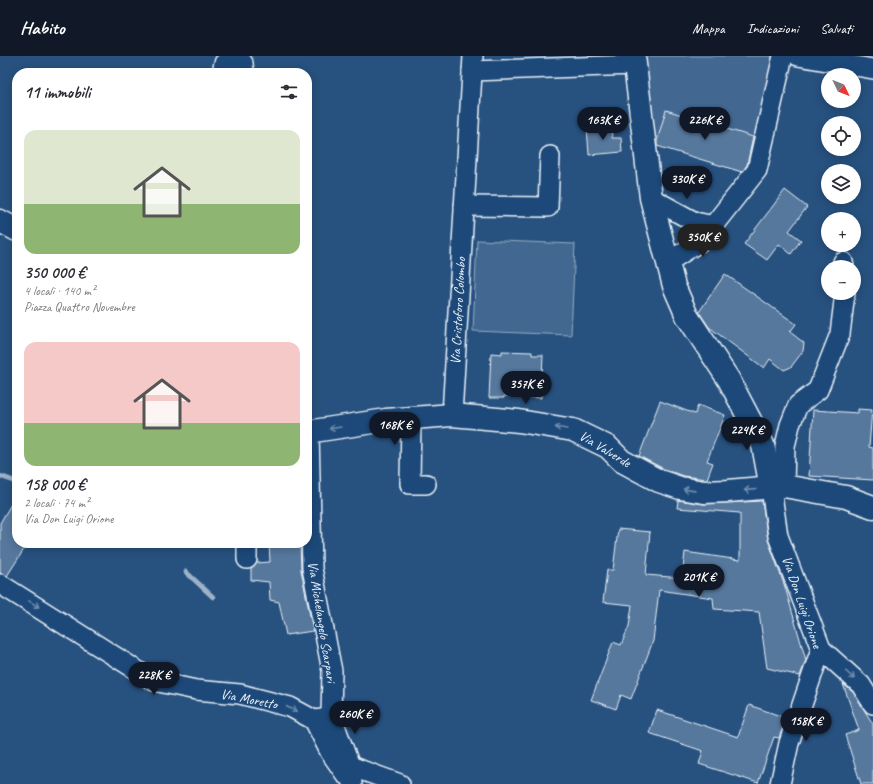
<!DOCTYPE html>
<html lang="it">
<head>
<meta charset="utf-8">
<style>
  body { margin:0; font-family:Caveat,sans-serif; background:#f2f2f3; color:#2b2b33; height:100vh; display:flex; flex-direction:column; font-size:15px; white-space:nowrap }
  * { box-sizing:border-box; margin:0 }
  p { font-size:13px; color:#7c7c81 }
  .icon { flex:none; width:22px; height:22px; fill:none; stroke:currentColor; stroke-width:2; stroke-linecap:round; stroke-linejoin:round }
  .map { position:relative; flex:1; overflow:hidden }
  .sheet { position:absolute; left:12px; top:12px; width:300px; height:480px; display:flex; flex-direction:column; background:#fff; border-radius:16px; box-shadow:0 2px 10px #0003 }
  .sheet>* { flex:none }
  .needle { width:26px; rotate:133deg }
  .buttons { position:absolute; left:821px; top:12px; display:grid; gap:8px }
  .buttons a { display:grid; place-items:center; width:40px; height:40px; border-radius:50%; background:#fff; box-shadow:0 2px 10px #0003; font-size:20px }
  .price { position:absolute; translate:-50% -34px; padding:0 9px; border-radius:14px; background:#111827; color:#fff; font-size:13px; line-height:26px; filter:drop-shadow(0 1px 2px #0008) }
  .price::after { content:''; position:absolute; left:50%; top:24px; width:12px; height:9px; margin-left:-6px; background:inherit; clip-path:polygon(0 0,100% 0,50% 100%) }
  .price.on { background:#222; color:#fff }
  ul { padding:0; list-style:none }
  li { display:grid; align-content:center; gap:8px; height:212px; padding:0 12px }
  li span { display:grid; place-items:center; height:124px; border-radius:12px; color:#555 }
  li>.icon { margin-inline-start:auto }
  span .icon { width:72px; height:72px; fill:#fffc; stroke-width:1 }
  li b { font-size:17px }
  h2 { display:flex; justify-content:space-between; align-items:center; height:48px; padding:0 12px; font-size:17px }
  header { display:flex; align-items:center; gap:24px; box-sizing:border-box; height:56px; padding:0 20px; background:#111827; color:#fff }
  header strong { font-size:19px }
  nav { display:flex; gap:22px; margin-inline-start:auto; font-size:14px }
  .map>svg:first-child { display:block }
  .green { fill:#436891; stroke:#96acc4 }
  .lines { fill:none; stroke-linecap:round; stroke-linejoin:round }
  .stream { stroke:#9db3c9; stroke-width:5 }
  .building { fill:#57789d; stroke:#e8f1f8 }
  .minor-casing { stroke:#e8f1f8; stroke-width:22 }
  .tertiary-casing { stroke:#e8f1f8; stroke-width:25 }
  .minor { stroke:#1f4a7a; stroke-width:19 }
  .tertiary { stroke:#1f4a7a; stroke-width:22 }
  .oneway { stroke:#6f8dac }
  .labels { text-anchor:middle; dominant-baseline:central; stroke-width:3; stroke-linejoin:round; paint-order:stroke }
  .street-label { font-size:14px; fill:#e8f1f8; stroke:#1f4a7a }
</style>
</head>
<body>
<header>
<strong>Habito</strong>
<nav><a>Mappa</a><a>Indicazioni</a><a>Salvati</a></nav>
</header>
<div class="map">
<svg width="873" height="728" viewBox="0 0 873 728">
  <rect width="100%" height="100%" fill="#27517f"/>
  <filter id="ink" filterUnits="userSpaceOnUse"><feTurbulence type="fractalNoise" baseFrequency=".025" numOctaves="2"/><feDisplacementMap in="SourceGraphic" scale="8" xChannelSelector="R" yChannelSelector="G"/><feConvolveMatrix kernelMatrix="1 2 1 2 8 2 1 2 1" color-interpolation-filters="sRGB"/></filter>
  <g filter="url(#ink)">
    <g class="green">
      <polygon points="642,0 775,0 757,82 745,117 651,87"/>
      <polygon points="477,184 575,188 571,279 473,275"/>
    </g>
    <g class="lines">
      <g class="stream">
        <polyline points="0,420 17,426"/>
        <polyline points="186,516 213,541"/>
      </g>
    </g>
    <g class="building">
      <polygon points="666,54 753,81 747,109 742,116 657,90 657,85"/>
      <polygon points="611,70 612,82 621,82 622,96 589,99 587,71"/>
      <polygon points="785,134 807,151 789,175 801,184 791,198 779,188 767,204 744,188"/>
      <polygon points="725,218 796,268 790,276 804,287 803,295 791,311 784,314 770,303 764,312 709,271 699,256"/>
      <polygon points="502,295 532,296 532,299 543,299 541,342 504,340 504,342 489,342 491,297 502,298"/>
      <polygon points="660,345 695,358 698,349 725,359 707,405 713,407 707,423 683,420 664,413 639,400"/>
      <polygon points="858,353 872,354 869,391 873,392 873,424 809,420 813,354 858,357"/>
      <polygon points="17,438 17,487 28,487 7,520 0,517 0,467"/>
      <polygon points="678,444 704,448 762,445 768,484 785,531 806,604 800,620 767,612 759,556 714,553 713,542 659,534 653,585 631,643 621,639 616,653 591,644 613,586 621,589 629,570 632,549 603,546 607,514 613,514 618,473 650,476 646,519 682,522 685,496 740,504 740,457 677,452"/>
      <polygon points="269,487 300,487 301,514 313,575 286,579 279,546 270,544 269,526 251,524 251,513 257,507 270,506"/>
      <polygon points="843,628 853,636 873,668 873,728 861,728 845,679 859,674"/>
      <polygon points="749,649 786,662 779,682 774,681 758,727 699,708 703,695 649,677 657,654 738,681"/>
    </g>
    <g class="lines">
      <g class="minor-casing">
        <g id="minor">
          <polyline points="798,0 873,13"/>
          <polyline points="472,15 635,9"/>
          <polyline points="222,17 224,7 232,1 240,3 243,7 244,17"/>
          <polyline points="651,142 695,166 714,170"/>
          <polyline points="464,150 548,151 550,100"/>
          <polyline points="668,206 701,185 757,114 783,0"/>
          <polyline points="843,206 844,211"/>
          <polyline points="452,359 473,0"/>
          <polyline points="411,362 410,428 426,428"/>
          <polyline points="309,376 312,512 332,615 331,659 350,710 352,728"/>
          <polyline points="784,430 785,390 790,369 798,349 818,334 840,278 845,237"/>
          <polyline points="771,432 778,480 821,593 789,687 780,728"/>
          <polyline points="247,487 247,503"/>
          <polyline points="0,528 154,625 196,634 240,638 290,651 314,664 323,663 331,659"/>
          <polyline points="821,593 861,629 873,648"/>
          <polyline points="314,664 330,696 346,719"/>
          <polyline points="350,710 400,728"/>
        </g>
      </g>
      <g class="tertiary-casing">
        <g id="tertiary">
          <polyline points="634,0 651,142 674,230 687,260 729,324 763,389 771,432"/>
          <polyline points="0,165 17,174"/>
          <polyline points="307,376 386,364 452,359 519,365 573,374 608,391 622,405 659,425 680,432 704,436 728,435 784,430 846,441 873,451"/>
        </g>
      </g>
      <use href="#minor" class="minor"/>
      <use href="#tertiary" class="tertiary"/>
    </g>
    <defs><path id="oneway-shaft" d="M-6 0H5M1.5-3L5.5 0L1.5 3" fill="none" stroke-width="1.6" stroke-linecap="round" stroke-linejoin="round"/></defs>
    <g class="oneway">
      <use href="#oneway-shaft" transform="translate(335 372) rotate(171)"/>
      <use href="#oneway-shaft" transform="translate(561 372) rotate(-171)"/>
      <use href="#oneway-shaft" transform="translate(689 434) rotate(-172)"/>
      <use href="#oneway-shaft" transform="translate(750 434) rotate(176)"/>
      <use href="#oneway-shaft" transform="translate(34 548) rotate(32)"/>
      <use href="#oneway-shaft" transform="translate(850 619) rotate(42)"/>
      <use href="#oneway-shaft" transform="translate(292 653) rotate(23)"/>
    </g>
  </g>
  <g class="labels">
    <g class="street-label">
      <text transform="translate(458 255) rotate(-87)">Via Cristoforo Colombo</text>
      <text transform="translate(605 393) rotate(31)">Via Valverde</text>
      <text transform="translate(802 546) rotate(71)">Via Don Luigi Orione</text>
      <text transform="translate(322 566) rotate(81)">Via Michelangelo Scarpari</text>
      <text transform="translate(249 643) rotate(11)">Via Moretto</text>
    </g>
  </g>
</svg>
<div class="buttons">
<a><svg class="needle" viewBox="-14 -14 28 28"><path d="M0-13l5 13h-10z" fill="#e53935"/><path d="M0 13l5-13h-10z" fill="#7c7c81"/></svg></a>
<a><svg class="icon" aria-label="locate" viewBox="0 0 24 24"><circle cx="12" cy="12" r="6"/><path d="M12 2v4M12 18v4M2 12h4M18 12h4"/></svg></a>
<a><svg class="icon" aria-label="layers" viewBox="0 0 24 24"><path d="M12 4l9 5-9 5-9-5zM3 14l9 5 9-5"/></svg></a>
<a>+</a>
<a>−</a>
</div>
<b class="price" style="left:603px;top:85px">163K €</b>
<b class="price" style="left:705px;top:85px">226K €</b>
<b class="price" style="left:687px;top:144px">330K €</b>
<b class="price on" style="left:703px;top:202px">350K €</b>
<b class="price" style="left:526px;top:349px">357K €</b>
<b class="price" style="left:395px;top:390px">168K €</b>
<b class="price" style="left:747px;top:395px">224K €</b>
<b class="price" style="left:699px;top:542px">201K €</b>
<b class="price" style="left:154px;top:640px">228K €</b>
<b class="price" style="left:355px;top:679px">260K €</b>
<b class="price" style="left:806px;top:686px">158K €</b>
<section class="sheet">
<h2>11 immobili<svg class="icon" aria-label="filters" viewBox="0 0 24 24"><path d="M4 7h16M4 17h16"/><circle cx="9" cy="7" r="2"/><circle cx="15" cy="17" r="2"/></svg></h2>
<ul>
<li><span style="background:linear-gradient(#dfe7d0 60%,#8fb573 0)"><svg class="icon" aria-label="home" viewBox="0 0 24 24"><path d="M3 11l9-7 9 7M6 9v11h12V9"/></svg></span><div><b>350 000 €</b><p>4 locali · 140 m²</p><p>Piazza Quattro Novembre</p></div></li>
<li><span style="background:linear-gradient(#f6c9c9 65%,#8fb573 0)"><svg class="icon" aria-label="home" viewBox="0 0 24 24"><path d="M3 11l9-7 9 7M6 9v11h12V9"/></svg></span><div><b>158 000 €</b><p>2 locali · 74 m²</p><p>Via Don Luigi Orione</p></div></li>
</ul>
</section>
</div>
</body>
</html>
